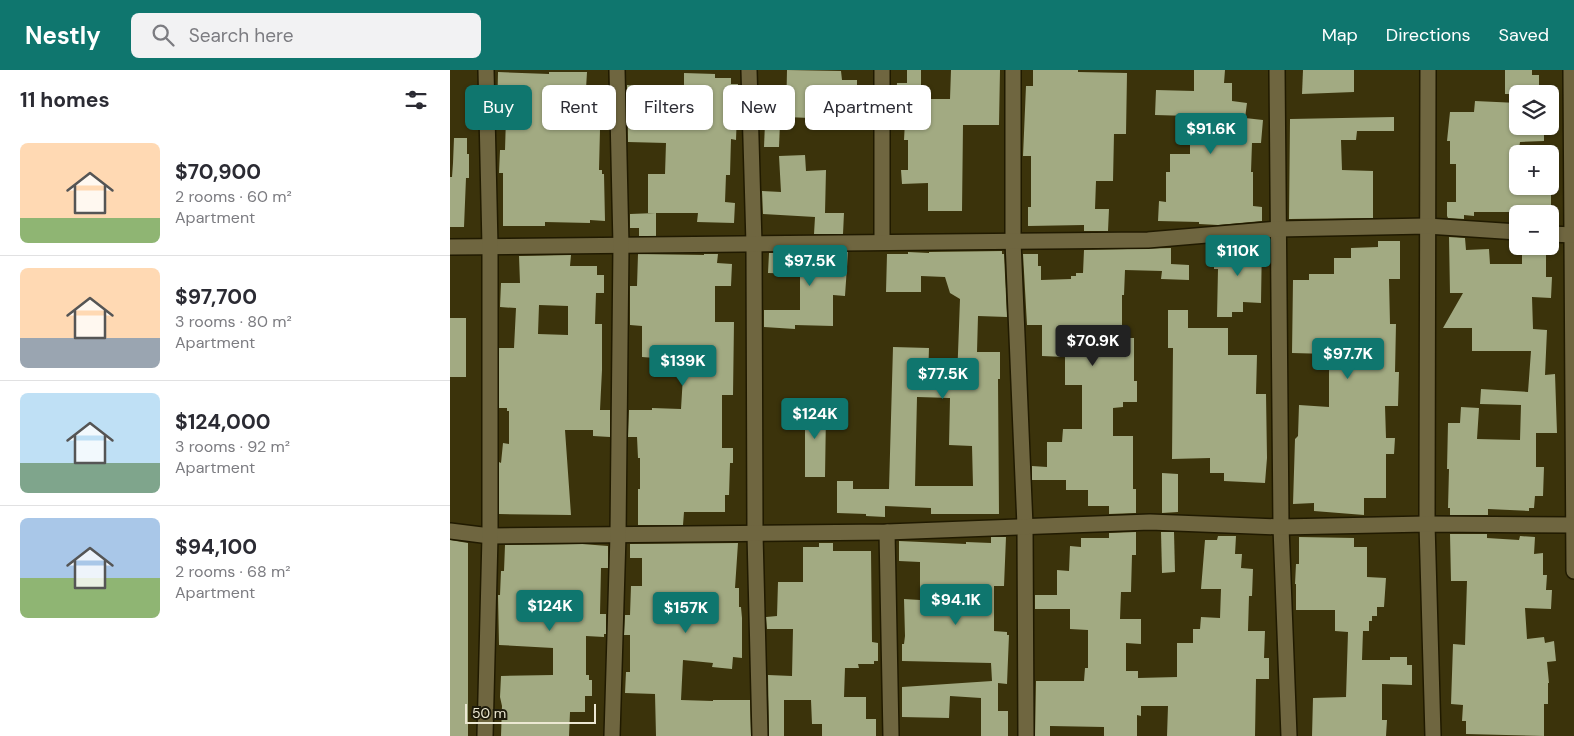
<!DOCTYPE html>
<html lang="en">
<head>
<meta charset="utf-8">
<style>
  body { margin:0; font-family:"DM Sans",sans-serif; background:#f2f2f3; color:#2b2b33; height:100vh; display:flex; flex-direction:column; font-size:19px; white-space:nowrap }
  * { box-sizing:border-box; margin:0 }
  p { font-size:16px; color:#7c7c81 }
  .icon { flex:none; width:28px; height:28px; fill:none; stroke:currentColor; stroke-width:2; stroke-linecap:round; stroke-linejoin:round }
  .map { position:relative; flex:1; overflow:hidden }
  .side { display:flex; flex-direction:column; background:#fff; width:450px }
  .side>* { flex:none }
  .guide { position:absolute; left:15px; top:15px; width:475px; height:45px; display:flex; gap:10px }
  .buttons { position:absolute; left:1059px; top:15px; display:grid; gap:10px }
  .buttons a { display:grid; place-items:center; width:50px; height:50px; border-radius:8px; background:#fff; box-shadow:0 1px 4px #0004; font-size:25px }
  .scale { position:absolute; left:15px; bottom:12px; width:131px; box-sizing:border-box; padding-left:5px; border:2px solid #ece8d3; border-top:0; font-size:14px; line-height:18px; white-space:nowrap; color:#ece8d3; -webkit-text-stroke:4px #1e1b0b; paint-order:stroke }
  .price { position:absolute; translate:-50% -42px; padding:0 11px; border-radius:5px; background:#0f766e; color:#fff; font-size:16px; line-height:32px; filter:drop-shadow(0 1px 2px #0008) }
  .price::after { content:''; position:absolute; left:50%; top:30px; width:15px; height:11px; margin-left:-8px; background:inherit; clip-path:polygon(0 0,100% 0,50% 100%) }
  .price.on { background:#222; color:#fff }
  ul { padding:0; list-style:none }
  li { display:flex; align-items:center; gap:15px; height:125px; padding:0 20px }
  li+li { border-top:1px solid #e1e1e2 }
  li span { display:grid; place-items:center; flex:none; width:140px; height:100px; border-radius:8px; color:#555 }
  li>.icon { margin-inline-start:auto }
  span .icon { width:60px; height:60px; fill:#fffc; stroke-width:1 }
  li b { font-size:21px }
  h2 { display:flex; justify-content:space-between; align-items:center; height:60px; padding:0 20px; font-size:21px }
  .tag { padding:0 18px; border-radius:8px; background:#fff; box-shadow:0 1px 4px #0004; font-size:18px; line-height:45px }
  .tag.on { background:#0f766e; color:#fff }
  header { display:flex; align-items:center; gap:30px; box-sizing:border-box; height:70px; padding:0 25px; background:#0f766e; color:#fff }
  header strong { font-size:24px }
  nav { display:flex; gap:28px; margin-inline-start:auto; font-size:18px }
  .search { width:350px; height:45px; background:#f2f2f3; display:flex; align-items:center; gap:12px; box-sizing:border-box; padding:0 18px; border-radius:8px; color:#7c7c81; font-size:19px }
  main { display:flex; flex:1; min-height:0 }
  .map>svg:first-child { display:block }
  .building { fill:#a2aa82; fill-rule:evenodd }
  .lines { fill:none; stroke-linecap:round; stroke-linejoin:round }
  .street-casing { stroke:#201a00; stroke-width:18 }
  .street { stroke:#6f6640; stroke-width:15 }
</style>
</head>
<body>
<header>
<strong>Nestly</strong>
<div class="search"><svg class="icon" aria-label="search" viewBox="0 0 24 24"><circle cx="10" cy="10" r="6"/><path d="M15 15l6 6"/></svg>Search here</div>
<nav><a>Map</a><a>Directions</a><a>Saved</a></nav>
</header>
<main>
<section class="side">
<h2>11 homes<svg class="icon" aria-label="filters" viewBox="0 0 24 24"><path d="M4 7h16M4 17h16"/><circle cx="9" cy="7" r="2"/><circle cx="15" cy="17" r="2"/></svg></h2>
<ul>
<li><span style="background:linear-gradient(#ffd9b3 75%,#8fb573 0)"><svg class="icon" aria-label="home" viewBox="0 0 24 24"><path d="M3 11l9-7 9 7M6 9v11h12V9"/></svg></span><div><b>$70,900</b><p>2 rooms · 60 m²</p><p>Apartment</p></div></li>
<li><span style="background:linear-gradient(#ffd9b3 70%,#9aa5b1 0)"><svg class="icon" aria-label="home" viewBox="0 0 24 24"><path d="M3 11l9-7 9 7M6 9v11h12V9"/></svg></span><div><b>$97,700</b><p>3 rooms · 80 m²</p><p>Apartment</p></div></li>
<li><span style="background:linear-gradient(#bfe0f5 70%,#7fa58c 0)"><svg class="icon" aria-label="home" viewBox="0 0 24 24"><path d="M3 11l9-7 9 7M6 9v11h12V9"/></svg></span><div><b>$124,000</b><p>3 rooms · 92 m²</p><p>Apartment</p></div></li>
<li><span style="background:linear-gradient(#a9c7e8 60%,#8fb573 0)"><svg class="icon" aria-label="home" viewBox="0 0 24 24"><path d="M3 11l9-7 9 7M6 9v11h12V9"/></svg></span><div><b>$94,100</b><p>2 rooms · 68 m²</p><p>Apartment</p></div></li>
</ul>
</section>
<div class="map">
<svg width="1124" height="666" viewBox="0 0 1124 666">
  <rect width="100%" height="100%" fill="#3b330b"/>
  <g class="building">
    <polygon points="337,0 391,1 392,10 407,10 407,50 336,47"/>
    <polygon points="457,0 471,0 471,29 500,29 501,0 550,0 549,55 513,55 512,141 478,141 478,113 452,114 451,100 458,100 458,70 454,70 455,51 445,51 447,13 457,13"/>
    <polygon points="583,0 628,0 628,2 677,3 676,64 664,64 663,111 646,111 645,139 659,139 658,161 634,161 634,155 578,156 578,137 581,137 581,86 573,86 576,16 583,16"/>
    <polygon points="744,0 775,0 774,13 782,13 782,31 797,33 795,48 813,50 811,73 802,73 801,102 803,102 803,136 812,137 812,151 768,155 749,154 749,152 708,151 709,131 716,132 716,102 720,102 720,84 740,84 740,46 705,45 706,20 744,21"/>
    <polygon points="853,0 904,0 904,22 852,24"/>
    <polygon points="1055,0 1082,0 1082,5 1089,5 1089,20 1081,20 1081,24 1055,24"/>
    <polygon points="48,2 99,4 99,2 137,2 136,19 151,19 149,100 152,100 152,104 154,104 155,151 140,150 140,153 95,152 95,156 53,156 53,103 49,103 50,80 55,80 56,47 47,47"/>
    <polygon points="234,3 265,4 265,8 281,8 281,14 288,14 286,70 281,69 280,105 276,105 275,132 285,133 284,153 247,152 248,143 198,143 198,104 215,104 216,73 178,72 177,15 191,16 190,28 234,29"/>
    <polygon points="1025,31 1068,33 1068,56 1094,56 1094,71 1070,72 1068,84 1068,121 1078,121 1078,124 1101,125 1101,144 1067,144 1067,142 1024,142 1024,146 1014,145 1014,149 998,148 997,146 997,132 1006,132 1006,94 1000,94 1000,71 997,71 1000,42 1024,42"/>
    <polygon points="944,47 944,61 907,61 906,70 891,70 892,100 923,101 923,148 839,149 840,49"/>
    <polygon points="315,53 330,53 329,77 314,77"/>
    <polygon points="4,68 17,68 17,84 19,84 19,108 16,108 14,157 0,157 0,107 2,107 3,93"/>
    <polygon points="355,85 356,101 376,100 375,143 394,143 393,164 364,164 365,147 313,144 312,121 331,122 329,86"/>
    <polygon points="206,143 206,166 189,166 189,158 180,158 180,144"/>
    <polygon points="999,167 1015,168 1016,180 1039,179 1040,194 1072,194 1072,176 1096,176 1096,207 1102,207 1101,228 1082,227 1083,259 1097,260 1095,305 1105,304 1107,363 1086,363 1086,397 1094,397 1093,426 1085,426 1084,438 1079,438 1079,441 1038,439 1038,445 1000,445 1000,438 998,438 999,399 997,399 998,353 1010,353 1011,337 1029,338 1027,369 1070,370 1071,335 1030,334 1031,319 1078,322 1081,281 1022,281 1022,258 993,258 1013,223 1000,223"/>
    <polygon points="812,170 811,233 793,232 793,242 782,242 782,247 767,247 768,199 764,199 764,178 791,178 791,172"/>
    <polygon points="928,171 950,171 950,209 939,209 940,254 946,254 945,302 949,302 948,336 935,336 936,368 945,368 944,384 936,384 936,428 914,428 914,445 864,441 864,433 843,434 845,369 848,366 849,335 879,337 879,284 842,283 843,210 859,210 859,204 884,204 884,188 901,188 901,178 928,177"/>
    <polygon points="721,178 721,194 739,195 739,210 711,209 712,201 675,200 674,225 672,225 672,268 684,268 684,311 687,311 687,332 673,332 673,337 663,338 663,366 683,366 683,419 686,419 686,443 659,444 659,436 638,436 638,420 616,420 616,410 582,410 582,396 597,397 597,372 612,372 613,359 632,359 632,315 615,315 615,287 592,286 592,255 577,255 573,184 588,184 588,196 591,196 591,210 621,209 621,206 626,206 626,203 633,203 634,180"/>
    <path d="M552,181V184H554L557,247L528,246L527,282H550V309H548L549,444H481V438L435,436V447L416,446V444L387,443V411H403V419H439L443,277L479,278L478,309L507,310L510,229L500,223L495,207L471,206V222H436L437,184H458V182L479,183V182ZM467,327L500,328L499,375L522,376L523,416H465Z"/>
    <polygon points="398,182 395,226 383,225 383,256 345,255 345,259 314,257 314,240 350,240 350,204 318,203 319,183"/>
    <polygon points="188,184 254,185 254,184 268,184 267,193 282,194 281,216 265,216 265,252 284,252 283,325 272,325 272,378 283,378 283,393 280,393 279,425 275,425 275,442 234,442 233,455 188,455 188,419 190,419 190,388 188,388 187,367 178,367 179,340 202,340 202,338 231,339 233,306 205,305 205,288 192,287 192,256 180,255 180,216 187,216"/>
    <path d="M121,185L120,196H147V205H154V223H146L145,254H152V300L150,340H160V367L143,366V360H115L121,445L49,444V392L51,393L53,373L59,374V341H57V338H49V278H64L66,238L50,237L51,213H70L69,186ZM89,235L118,236V265L88,264Z"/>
    <polygon points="718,240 738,240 738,258 778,258 778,285 807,285 806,324 816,324 817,388 815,413 774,411 774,403 760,403 760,388 722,389 723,278 718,278"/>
    <rect x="0" y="248" width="16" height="59"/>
    <polygon points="358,331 373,331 373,343 376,343 375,407 355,407 355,343 358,343"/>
    <polygon points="712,403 728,404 728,442 712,443"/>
    <polygon points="686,462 686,485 682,485 681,522 671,522 670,549 691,549 691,574 676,573 676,601 688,601 688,608 727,607 727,573 743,573 743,559 750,559 751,547 770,548 771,519 751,519 755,470 767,470 768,466 786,466 785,484 792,484 791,498 803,499 802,526 799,526 798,561 815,561 814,588 819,588 819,609 806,609 805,666 717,666 718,636 691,636 691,646 687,645 687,666 654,666 654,657 600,656 600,666 585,666 586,611 634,611 635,598 638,598 638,560 620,559 620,539 585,539 585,525 607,525 607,500 619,501 620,476 631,477 631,468 659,468 659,463"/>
    <polygon points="711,462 724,462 725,502 712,503"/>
    <polygon points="1000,464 1037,464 1037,468 1069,470 1070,466 1085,467 1084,484 1093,483 1093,505 1097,505 1096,520 1102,520 1101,539 1075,538 1077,569 1094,567 1095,573 1104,571 1106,591 1097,592 1099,613 1098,613 1098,634 1094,634 1094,666 1016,664 1016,651 1012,651 1013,635 1001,634 1003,574 1015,575 1017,511 1001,511"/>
    <polygon points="541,467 556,467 554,516 544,516 544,561 557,562 557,565 559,565 557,614 548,613 548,641 558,641 558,666 531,666 531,628 500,626 499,648 452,647 452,617 542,611 541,593 452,591 452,574 454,574 455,566 454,529 470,530 470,492 449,491 449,471 516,474 516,472 541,473"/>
    <polygon points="849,467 904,468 904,477 917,477 917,507 936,508 934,537 927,537 927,546 922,546 922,551 919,551 919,561 913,561 912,590 940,590 940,587 957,587 957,595 962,595 962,615 932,614 932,650 937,650 936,666 862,666 863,628 896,627 898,562 885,561 885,540 846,540 846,514 845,514 846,494 849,494"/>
    <polygon points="0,470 18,473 18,666 0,666"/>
    <polygon points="288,473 285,518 289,518 289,537 291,537 292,548 292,588 283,587 282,599 262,597 263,593 233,590 231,630 263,631 263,630 300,630 301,666 206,666 205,624 175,623 176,602 180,602 180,565 174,565 175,545 180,545 181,516 192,516 192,488 180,488 180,474"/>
    <polygon points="369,473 383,473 383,481 421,481 422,572 428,573 428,591 424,591 424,594 408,594 409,598 395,598 394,627 416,627 416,649 426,649 426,666 372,666 372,654 362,654 361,630 334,630 334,666 319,666 318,605 342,606 343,559 317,559 316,547 327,546 328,512 353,512 353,477 369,477"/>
    <polygon points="132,474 158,476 158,498 151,498 150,544 156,544 156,564 154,564 154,567 136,566 136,605 139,605 139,610 142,610 142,626 135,626 135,642 120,642 119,666 51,666 52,636 50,627 51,606 103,605 103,578 49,575 48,525 50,525 51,501 54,501 55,475"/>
  </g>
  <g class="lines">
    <g class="street-casing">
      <g id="street">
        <polyline points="299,0 304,174 305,464 310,666"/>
        <polyline points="432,0 432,172"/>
        <polyline points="563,0 563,171 575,456 576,666"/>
        <polyline points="827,0 831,457 839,666"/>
        <polyline points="978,0 977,454 983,666"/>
        <polyline points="1121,0 1124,501"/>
        <polyline points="1100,164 1124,165"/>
        <polyline points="0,177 698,170 828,159 977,156 1068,162"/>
        <polyline points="0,461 40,466 437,462 700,452 831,457 977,454 1124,455"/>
        <polyline points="437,462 441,666"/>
        <polyline points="35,666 40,466 40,176 36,0"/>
        <polyline points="162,666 168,465 171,175 167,0"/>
      </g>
    </g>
    <use href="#street" class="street"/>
  </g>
</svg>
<div class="buttons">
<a><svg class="icon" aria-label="layers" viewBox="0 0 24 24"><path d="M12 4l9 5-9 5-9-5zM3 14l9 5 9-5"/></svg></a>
<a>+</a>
<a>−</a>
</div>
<div class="scale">50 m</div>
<b class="price" style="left:761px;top:85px">$91.6K</b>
<b class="price" style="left:788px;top:207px">$110K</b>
<b class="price" style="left:360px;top:217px">$97.5K</b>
<b class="price on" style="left:643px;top:297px">$70.9K</b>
<b class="price" style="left:898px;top:310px">$97.7K</b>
<b class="price" style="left:233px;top:317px">$139K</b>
<b class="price" style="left:493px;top:330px">$77.5K</b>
<b class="price" style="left:365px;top:370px">$124K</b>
<b class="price" style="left:506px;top:556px">$94.1K</b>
<b class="price" style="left:100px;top:562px">$124K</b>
<b class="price" style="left:236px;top:564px">$157K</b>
<div class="guide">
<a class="tag on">Buy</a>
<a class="tag">Rent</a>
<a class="tag">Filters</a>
<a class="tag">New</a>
<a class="tag">Apartment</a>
</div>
</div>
</main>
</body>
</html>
